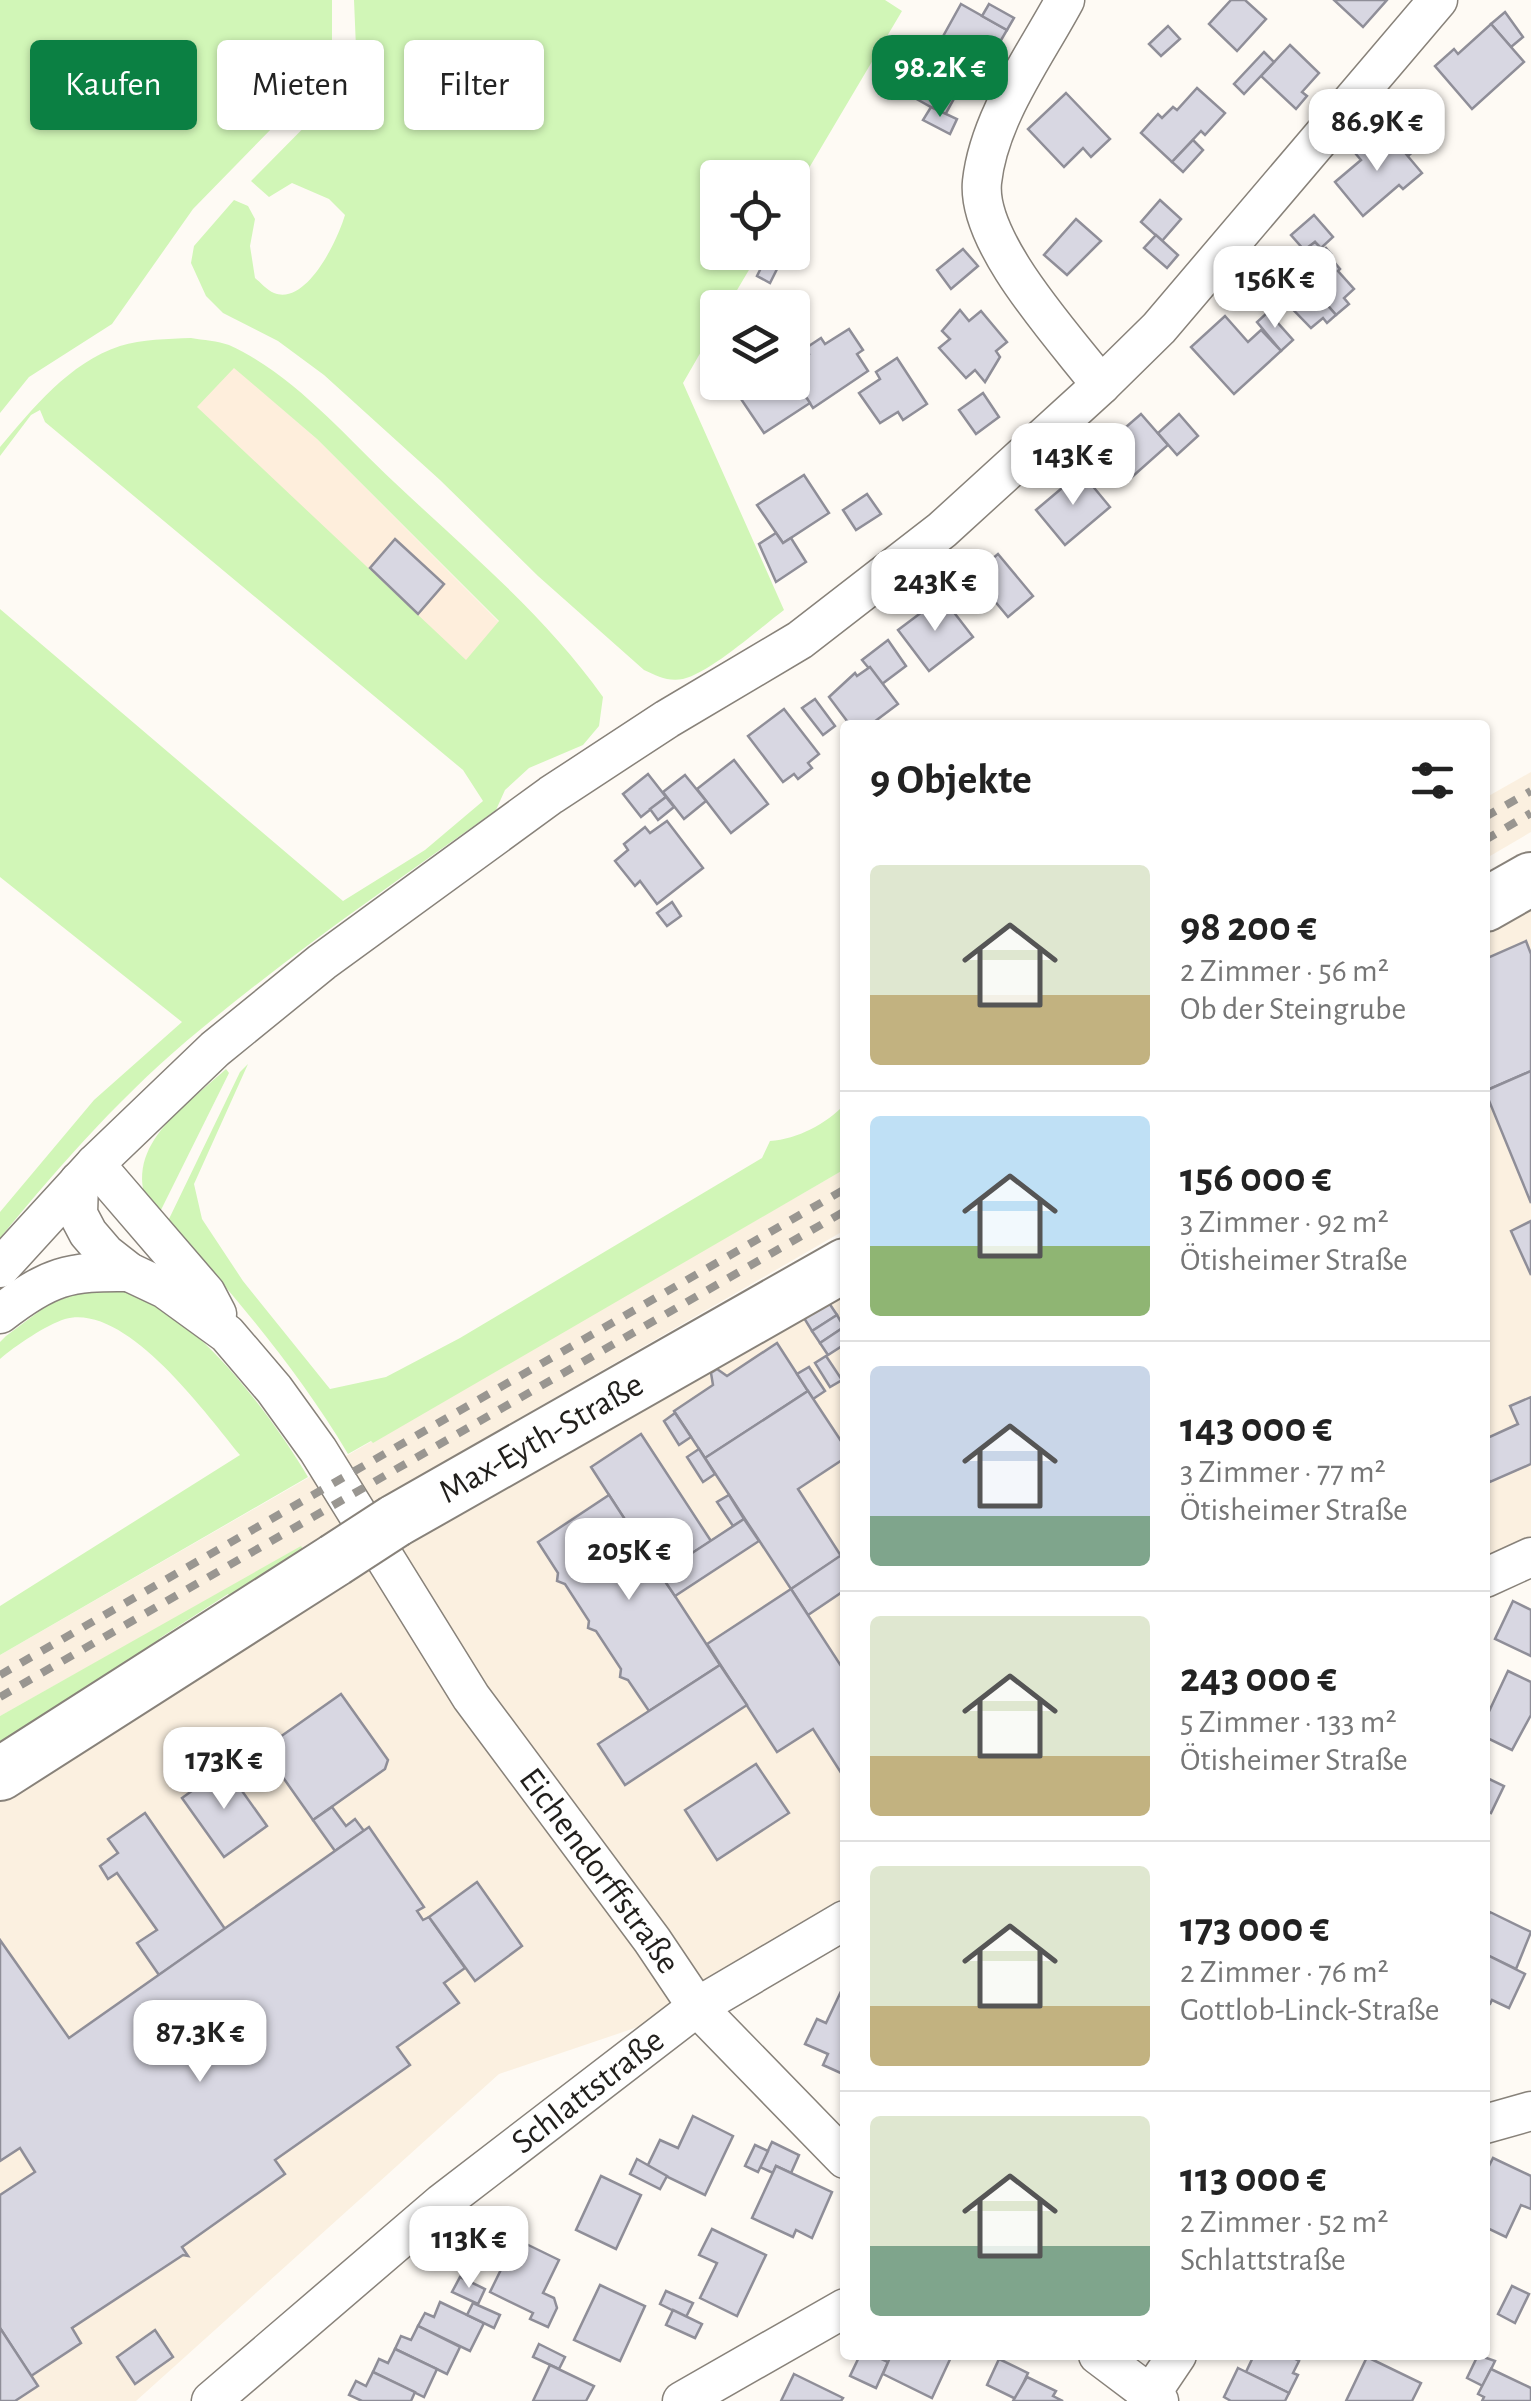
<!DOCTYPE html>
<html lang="de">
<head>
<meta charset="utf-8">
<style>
  body { margin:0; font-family:"Alegreya Sans",sans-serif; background:#f2f2f2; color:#222; height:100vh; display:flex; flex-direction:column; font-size:38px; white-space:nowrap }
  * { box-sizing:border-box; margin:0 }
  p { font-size:32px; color:#767676 }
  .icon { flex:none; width:55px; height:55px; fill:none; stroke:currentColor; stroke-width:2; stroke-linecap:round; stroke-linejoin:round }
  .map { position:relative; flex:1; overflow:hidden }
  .drawer { position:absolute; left:840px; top:720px; width:650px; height:1640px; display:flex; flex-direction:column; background:#fff; border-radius:10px; box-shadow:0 2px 8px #0004 }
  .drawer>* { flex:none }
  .top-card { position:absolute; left:30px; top:40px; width:660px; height:90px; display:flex; gap:20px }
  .buttons { position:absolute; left:700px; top:160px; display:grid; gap:20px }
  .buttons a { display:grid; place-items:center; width:110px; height:110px; border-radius:10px; background:#fff; box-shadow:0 2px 8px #0004; font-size:50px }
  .price { position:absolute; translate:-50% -85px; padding:0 22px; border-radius:20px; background:#fff; color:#222; font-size:32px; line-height:65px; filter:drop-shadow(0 2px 5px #0008) }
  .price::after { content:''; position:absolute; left:50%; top:60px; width:30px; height:22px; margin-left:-15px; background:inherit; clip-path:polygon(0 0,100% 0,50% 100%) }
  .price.on { background:#0b8043; color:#fff }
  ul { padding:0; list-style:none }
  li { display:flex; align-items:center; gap:30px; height:250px; padding:0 30px }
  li+li { border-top:2px solid #e0e0e0 }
  li span { display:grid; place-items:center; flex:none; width:280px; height:200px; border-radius:10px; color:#555 }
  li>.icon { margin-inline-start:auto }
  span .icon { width:120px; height:120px; fill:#fffc; stroke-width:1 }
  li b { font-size:42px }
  h2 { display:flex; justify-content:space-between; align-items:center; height:120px; padding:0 30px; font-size:42px }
  .chip { padding:0 35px; border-radius:10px; background:#fff; box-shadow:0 2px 8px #0004; font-size:35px; line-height:90px }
  .chip.on { background:#0b8043; color:#fff }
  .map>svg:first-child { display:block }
  .built { fill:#fbf0e0 }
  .education { fill:#feeedc }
  .green { fill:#d1f6b7; fill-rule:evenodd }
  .building { fill:#d8d7e2; stroke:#8f8e98; stroke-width:2.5 }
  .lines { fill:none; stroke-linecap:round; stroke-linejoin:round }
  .street-casing { stroke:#88827a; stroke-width:41 }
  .secondary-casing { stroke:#88827a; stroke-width:56 }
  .street { stroke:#fff; stroke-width:38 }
  .secondary { stroke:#fff; stroke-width:52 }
  .rail { stroke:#999691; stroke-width:8; stroke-dasharray:12 12; stroke-linecap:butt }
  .secondary-bridge-casing { stroke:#88827a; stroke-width:56; stroke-linecap:butt }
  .secondary-bridge { stroke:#fff; stroke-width:52 }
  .labels { text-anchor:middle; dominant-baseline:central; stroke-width:8; stroke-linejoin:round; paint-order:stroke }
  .street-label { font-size:35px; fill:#211f1c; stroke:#fefaf4 }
</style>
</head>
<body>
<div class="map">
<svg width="1531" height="2401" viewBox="0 0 1531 2401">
  <rect width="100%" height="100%" fill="#fefaf4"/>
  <g class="built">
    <polygon points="1531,772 1531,832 1485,859 1485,798"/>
    <polygon points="1531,906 1531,1557 1485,1577 1485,931"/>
    <polygon points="845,1169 845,1230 400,1487 401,1490 301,1548 0,1716 0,1655"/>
    <polygon points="845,1290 845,1920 697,2007 499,2074 136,2401 0,2401 0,1797 444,1517"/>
  </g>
  <polygon class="education" points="234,367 317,439 499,622 466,661 196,407"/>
  <g class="green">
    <polygon points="0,0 332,0 332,41 320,79 193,209 112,324 29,377 0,413"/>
    <path d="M354,0H885L902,11L793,195L792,178H718V252L759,253L727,307L718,308L717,324L683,383L784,610C760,628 710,673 683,679C668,682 657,676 644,670L538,576L440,480L324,375L278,341L223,313L206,296L191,263L194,246L234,200L248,206L255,219L250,246L255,278C260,282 267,290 274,293C307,306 338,239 345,215L329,199L292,183L269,197L251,181L339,92L356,48Z"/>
    <path d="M191,338C203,340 218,341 229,345C293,374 344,435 394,482C466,550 546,616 603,697L599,726L583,745L529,768L505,790L496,810C397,881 295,951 201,1029C126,1090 62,1163 0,1238V1212L94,1100L182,1022L0,877V609L343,901L425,850L483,801L463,770L45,422L40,410L31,415L0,456V447C33,408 69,363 120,346C142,339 168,339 191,338ZM234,368L317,439L499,621L466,660L197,407Z"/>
    <path d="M248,1064L194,1184L202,1219L243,1281L330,1389L386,1377L460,1338L762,1158L770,1141C798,1139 826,1124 845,1104V1169L373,1443L371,1441L348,1454C298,1370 233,1294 168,1221L240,1072Z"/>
    <path d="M226,1069L229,1073L156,1220C113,1152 180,1111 226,1069Z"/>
    <path d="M85,1291C101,1291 117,1289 132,1294C197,1315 274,1419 308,1477L0,1655V1606L240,1455C206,1414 126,1302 65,1319C46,1325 15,1346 0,1359V1342L6,1336L49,1304Z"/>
    <polygon points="301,1546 308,1556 234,1602 228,1594 160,1638 150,1660 0,1753 0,1716"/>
  </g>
  <g class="building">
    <polygon points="1231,0 1245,0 1266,19 1237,51 1209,24"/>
    <polygon points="1334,0 1387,0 1363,27"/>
    <polygon points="961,4 1007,30 986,66 941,40"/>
    <polygon points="989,4 1014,18 1007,30 982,16"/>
    <polygon points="1505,12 1523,37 1511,47 1491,24"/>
    <polygon points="1491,24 1524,62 1472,109 1435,66 1454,49 1458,54"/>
    <polygon points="1168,26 1180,39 1161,56 1149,44"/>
    <polygon points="1290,45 1319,73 1302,92 1307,96 1296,109 1261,76"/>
    <polygon points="1264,52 1274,62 1244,94 1234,84"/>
    <polygon points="915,59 934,69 937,63 948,69 945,75 962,84 945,115 899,89"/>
    <polygon points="1197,88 1225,113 1205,135 1201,131 1172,162 1141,133 1158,114 1162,118 1173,107 1177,110"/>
    <polygon points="1066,93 1110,139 1091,157 1083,148 1064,167 1028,129"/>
    <polygon points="931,107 957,119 950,134 923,120"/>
    <polygon points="1408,107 1431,136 1408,156 1390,135 1406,121 1399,114"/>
    <polygon points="1390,135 1422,173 1403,189 1399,185 1363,216 1335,182 1361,160 1355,153 1369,141 1374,148"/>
    <polygon points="1193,140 1203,150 1183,172 1172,162"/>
    <polygon points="1160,200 1181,219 1162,241 1141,222"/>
    <polygon points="1314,215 1333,237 1321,248 1315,242 1305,251 1291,235"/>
    <polygon points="1076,219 1101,241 1067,275 1044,255"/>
    <polygon points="1156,235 1178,255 1167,268 1144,248"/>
    <polygon points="1315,242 1323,251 1326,248 1331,254 1329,256 1340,269 1338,271 1354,289 1344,298 1349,304 1336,315 1289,261"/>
    <polygon points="963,249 978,266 951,289 937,270"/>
    <polygon points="766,258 779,265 770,283 757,276"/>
    <polygon points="1289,261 1336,315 1327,323 1323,318 1311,328 1269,285 1284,272 1284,265"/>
    <polygon points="1263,275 1282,299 1268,312 1247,288"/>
    <polygon points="960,310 969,321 981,311 1007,342 996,351 1000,357 985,382 975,370 966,378 939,348 950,339 942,331"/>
    <polygon points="1268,312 1293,340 1281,351 1257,322"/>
    <polygon points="1225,316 1248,342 1261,330 1281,351 1234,394 1191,347"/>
    <polygon points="849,329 863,350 857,354 868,371 813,408 792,376 792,366 809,354 806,348 821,338 825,344"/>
    <polygon points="897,358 927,404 903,420 898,412 880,423 859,393 880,379 876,372"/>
    <polygon points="792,376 810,403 764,433 739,396 758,382 792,382"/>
    <polygon points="983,393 999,417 976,434 959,410"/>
    <polygon points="1141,414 1168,445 1132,477 1104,446"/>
    <polygon points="1179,414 1198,436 1177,455 1158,433"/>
    <polygon points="1081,472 1110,507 1065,545 1036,510"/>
    <polygon points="804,475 829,513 783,543 757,505"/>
    <polygon points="867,494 881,514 856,530 843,510"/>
    <polygon points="776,533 783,543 791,538 806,562 776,582 759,544"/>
    <polygon points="395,539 444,584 418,614 370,568"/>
    <polygon points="998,554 1033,596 1008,617 973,575"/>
    <polygon points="962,563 979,583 968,592 952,571"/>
    <polygon points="942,597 973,637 929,671 898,630"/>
    <polygon points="888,640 906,666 882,684 862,660"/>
    <polygon points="870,667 898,704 870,725 850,725 829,697 855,673 857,676"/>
    <polygon points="815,699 835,726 823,735 802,708"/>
    <polygon points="784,709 819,754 808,763 812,768 798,779 794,774 783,782 748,736"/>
    <polygon points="734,760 768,804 731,833 697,789"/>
    <polygon points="648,774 666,797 641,817 623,794"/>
    <polygon points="685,775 706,801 684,819 663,792"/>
    <polygon points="666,797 674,807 658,820 650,809"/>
    <polygon points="667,821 703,868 657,904 640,881 635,886 615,861 628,850 624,844 645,827 650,833"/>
    <polygon points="672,902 681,916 667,926 657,913"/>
    <polygon points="1526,941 1531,954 1531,1071 1485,1091 1485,959"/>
    <polygon points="1531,1071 1531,1203 1485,1091"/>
    <polygon points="1531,1221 1531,1275 1511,1231"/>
    <polygon points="829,1303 837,1315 812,1331 804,1318"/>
    <polygon points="837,1315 844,1327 820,1343 812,1331"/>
    <polygon points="844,1327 845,1344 828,1355 820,1343"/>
    <polygon points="777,1343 808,1391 705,1458 674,1411 713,1385 711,1373 717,1369 727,1376"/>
    <polygon points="826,1356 842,1380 830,1387 815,1363"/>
    <polygon points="809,1367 825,1391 813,1399 797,1374"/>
    <polygon points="808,1391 845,1447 845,1458 798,1489 841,1556 791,1589 705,1458"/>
    <polygon points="1531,1397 1531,1464 1490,1482 1485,1472 1485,1439 1518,1424 1510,1406"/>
    <polygon points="675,1413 691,1437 679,1445 664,1421"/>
    <polygon points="641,1434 711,1541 660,1574 591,1467"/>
    <polygon points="699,1449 715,1474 703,1482 687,1457"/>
    <polygon points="609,1495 720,1665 649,1711 628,1680 620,1677 621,1669 596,1631 588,1628 589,1621 565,1584 557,1581 558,1573 538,1542"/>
    <polygon points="729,1495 744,1519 733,1526 717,1502"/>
    <polygon points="744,1519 759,1541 675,1596 660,1574"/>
    <polygon points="843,1554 845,1590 808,1615 791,1589"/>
    <polygon points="791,1589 845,1672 845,1779 813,1729 777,1752 707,1644"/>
    <polygon points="1513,1601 1531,1610 1531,1656 1495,1639"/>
    <polygon points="720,1665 747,1705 625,1785 598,1744"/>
    <polygon points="1508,1671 1531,1682 1531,1715 1512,1750 1485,1737 1485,1720"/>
    <polygon points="341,1694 388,1760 385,1769 313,1820 263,1749"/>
    <polygon points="756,1764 789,1813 717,1860 685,1810"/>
    <polygon points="225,1767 267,1826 224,1857 182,1798"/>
    <polygon points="1485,1777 1504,1786 1491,1813 1485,1810"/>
    <polygon points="332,1807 346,1826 355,1819 364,1831 335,1851 313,1820"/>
    <polygon points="145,1813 225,1929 159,1975 137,1943 157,1930 117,1873 108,1879 100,1866 118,1853 108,1839"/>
    <polygon points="369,1827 424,1907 417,1911 423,1920 429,1917 465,1968 444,1983 459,2003 397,2047 410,2065 275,2160 285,2174 182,2247 188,2256 183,2255 72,2328 81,2343 31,2376 0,2328 0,2195 35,2172 20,2148 0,2161 0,1940 69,2038"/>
    <polygon points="477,1882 522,1946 475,1981 429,1917"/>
    <polygon points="1490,1912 1531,1932 1516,1969 1485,1954 1485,1922"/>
    <polygon points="1485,1954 1525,1974 1509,2008 1492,2000 1490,2004 1485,2004"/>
    <polygon points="844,1985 845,2070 843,2074 823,2065 828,2054 805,2044 817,2019 826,2023"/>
    <polygon points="693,2116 733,2136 705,2195 647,2167 660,2140 678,2148"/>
    <polygon points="772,2142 799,2155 791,2173 776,2166 773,2173 760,2167"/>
    <polygon points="755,2145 768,2151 758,2172 745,2166"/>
    <polygon points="1493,2158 1531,2176 1531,2209 1521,2205 1506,2237 1485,2227 1485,2174"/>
    <polygon points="637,2159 667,2176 660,2189 630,2174"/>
    <polygon points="776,2166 832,2192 812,2238 796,2230 793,2237 752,2218"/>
    <polygon points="601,2176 641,2195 616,2249 576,2230"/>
    <polygon points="712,2229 766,2255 737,2316 700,2298 717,2263 699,2255"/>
    <polygon points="516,2239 559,2260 543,2293 554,2298 557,2308 548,2327 530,2319 533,2313 490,2292"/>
    <polygon points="460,2277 485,2289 478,2304 452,2292"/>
    <polygon points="600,2285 645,2306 620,2361 574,2340"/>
    <polygon points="1512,2286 1529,2294 1515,2323 1498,2314"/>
    <polygon points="666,2291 693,2303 686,2317 660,2304"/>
    <polygon points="440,2302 484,2323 470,2351 418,2326 425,2313 434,2317"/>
    <polygon points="473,2303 500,2315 494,2328 467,2315"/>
    <polygon points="673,2310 702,2324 695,2338 666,2325"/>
    <polygon points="418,2326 460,2347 447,2374 395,2349 401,2336 411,2340"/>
    <polygon points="0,2328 38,2386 15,2401 0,2401"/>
    <polygon points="155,2330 173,2357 135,2384 117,2357"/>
    <polygon points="539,2344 565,2357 559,2369 533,2357"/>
    <polygon points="395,2349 437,2369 424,2397 373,2372 379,2359 388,2363"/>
    <polygon points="860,2355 873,2355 888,2362 876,2388 850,2376"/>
    <polygon points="891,2355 952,2355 932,2398 883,2374"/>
    <polygon points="1254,2355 1287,2355 1299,2361 1293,2373 1298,2375 1289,2393 1246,2372"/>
    <polygon points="1478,2355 1495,2361 1483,2386 1467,2378"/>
    <polygon points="1367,2357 1421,2383 1412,2401 1346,2401"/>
    <polygon points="999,2359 1028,2373 1016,2399 987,2385"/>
    <polygon points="550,2365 594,2386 586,2401 533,2401"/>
    <polygon points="1238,2368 1289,2393 1285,2401 1231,2401 1224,2397"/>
    <polygon points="1491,2369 1531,2388 1531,2401 1482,2401 1484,2397 1478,2394"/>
    <polygon points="373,2372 415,2392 411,2401 362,2401 349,2395 356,2381 366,2386"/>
    <polygon points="794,2374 843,2398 841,2401 781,2401"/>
    <polygon points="1027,2377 1056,2391 1053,2396 1063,2401 1013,2401"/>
  </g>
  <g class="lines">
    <g class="street-casing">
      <g id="street">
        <path d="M1065,0C1035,56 989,117 982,182C976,243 1065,338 1101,385"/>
        <polyline points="95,1164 206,1293 217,1314"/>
        <path id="s1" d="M79,1181L78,1214L88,1233L106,1254L129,1272L165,1289L227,1334L274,1389L318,1450L471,1697L652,1940L697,2007L845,2159"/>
        <polyline points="0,1268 95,1164 215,1049 322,962 551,795 667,719 800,640 942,530 1101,385 1159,328 1438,0"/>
        <path d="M0,1314C49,1276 68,1271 129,1272"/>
        <polyline points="1485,1578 1531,1557"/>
        <polyline points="1485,2124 1531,2111"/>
        <polyline points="1098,2355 1159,2401"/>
        <path id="s2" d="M211,2401L442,2203L697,2007L845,1920"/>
        <polyline points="682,2401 845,2308"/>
        <polyline points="1146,2401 1177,2355"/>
      </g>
    </g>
    <g class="secondary-casing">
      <g id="secondary">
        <polyline points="1485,905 1531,879"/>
        <path id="s3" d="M395,1521L845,1265"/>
        <polyline points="0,1774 335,1560"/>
      </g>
    </g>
    <use href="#street" class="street"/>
    <use href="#secondary" class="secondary"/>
    <g class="rail">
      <polyline points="1485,817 1531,791"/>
      <polyline points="1485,840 1531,813"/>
      <polyline points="0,1675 845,1189"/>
      <polyline points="0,1697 845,1211"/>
    </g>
    <g class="secondary-bridge-casing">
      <polyline id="secondary-bridge" points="335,1560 395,1521"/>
    </g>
    <use href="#secondary-bridge" class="secondary-bridge"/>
  </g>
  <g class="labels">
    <g class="street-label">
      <text stroke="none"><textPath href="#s3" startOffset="168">Max-Eyth-Straße</textPath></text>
      <text stroke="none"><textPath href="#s1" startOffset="882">Eichendorffstraße</textPath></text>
      <text stroke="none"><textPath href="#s2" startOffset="488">Schlattstraße</textPath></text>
    </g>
  </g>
</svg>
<div class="buttons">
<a><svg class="icon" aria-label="locate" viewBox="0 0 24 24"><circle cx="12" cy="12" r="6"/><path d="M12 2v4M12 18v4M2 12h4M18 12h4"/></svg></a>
<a><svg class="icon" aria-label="layers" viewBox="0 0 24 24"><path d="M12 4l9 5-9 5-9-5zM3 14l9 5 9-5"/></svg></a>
</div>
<b class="price on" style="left:940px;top:120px">98.2K €</b>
<b class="price" style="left:1377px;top:174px">86.9K €</b>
<b class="price" style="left:1275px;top:331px">156K €</b>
<b class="price" style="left:1073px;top:508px">143K €</b>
<b class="price" style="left:935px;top:634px">243K €</b>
<b class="price" style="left:629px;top:1603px">205K €</b>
<b class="price" style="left:224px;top:1812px">173K €</b>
<b class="price" style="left:200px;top:2085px">87.3K €</b>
<b class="price" style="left:469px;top:2291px">113K €</b>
<div class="top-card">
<a class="chip on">Kaufen</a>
<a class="chip">Mieten</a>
<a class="chip">Filter</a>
</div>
<section class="drawer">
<h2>9 Objekte<svg class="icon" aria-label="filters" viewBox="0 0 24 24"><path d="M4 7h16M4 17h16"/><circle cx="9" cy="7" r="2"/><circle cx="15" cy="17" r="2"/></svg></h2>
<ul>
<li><span style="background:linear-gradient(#dfe7d0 65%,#c2b280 0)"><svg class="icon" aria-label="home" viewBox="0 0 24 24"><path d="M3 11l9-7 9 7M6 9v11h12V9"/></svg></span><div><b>98 200 €</b><p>2 Zimmer · 56 m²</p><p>Ob der Steingrube</p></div></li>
<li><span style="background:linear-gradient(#bfe0f5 65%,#8fb573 0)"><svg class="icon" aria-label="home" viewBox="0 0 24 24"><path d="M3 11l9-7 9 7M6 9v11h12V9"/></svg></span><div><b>156 000 €</b><p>3 Zimmer · 92 m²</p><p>Ötisheimer Straße</p></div></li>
<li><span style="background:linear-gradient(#c9d6e8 75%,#7fa58c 0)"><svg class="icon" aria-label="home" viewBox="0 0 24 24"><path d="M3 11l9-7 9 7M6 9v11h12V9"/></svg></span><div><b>143 000 €</b><p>3 Zimmer · 77 m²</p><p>Ötisheimer Straße</p></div></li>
<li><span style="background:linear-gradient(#dfe7d0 70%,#c2b280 0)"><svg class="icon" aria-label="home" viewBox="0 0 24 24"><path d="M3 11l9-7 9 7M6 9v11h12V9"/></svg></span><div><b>243 000 €</b><p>5 Zimmer · 133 m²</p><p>Ötisheimer Straße</p></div></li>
<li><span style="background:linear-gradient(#dfe7d0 70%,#c2b280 0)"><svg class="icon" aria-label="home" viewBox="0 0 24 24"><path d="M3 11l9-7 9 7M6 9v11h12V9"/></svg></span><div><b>173 000 €</b><p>2 Zimmer · 76 m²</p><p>Gottlob-Linck-Straße</p></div></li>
<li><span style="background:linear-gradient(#dfe7d0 65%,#7fa58c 0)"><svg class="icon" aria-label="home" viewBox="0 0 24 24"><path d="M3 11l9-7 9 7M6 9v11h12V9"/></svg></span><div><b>113 000 €</b><p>2 Zimmer · 52 m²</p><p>Schlattstraße</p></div></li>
</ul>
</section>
</div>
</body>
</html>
